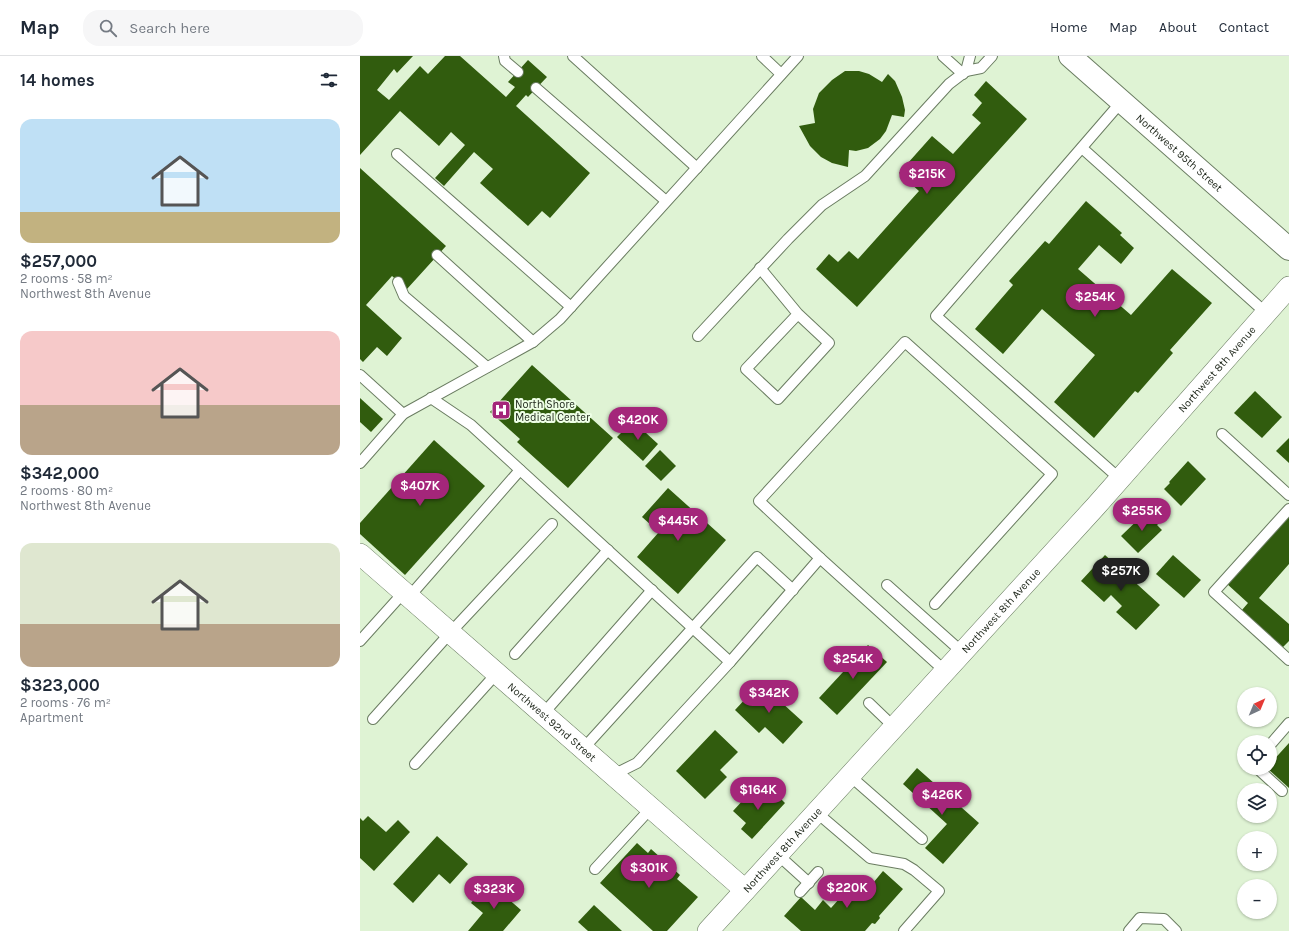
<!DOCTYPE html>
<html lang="en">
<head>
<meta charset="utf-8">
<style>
  body { margin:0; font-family:Karla,sans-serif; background:#f6f6f7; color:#1f2937; height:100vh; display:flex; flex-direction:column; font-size:15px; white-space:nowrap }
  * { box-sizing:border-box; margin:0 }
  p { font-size:13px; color:#747a83 }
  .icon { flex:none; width:22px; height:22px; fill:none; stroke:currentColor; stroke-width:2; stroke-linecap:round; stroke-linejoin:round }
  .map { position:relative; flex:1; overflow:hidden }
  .drawer { display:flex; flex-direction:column; background:#fff; width:360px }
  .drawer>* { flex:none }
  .needle { width:26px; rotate:44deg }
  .fabs { position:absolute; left:877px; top:631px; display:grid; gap:8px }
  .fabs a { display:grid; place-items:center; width:40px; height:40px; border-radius:50%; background:#fff; box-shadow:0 1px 3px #0004; font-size:20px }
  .price { position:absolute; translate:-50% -34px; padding:0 9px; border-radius:14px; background:#a4267a; color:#fff; font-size:13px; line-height:26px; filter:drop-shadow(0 1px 2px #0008) }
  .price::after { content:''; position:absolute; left:50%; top:24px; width:12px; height:9px; margin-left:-6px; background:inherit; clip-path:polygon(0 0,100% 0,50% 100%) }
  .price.active { background:#222; color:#fff }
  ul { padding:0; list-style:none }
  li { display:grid; align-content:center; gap:8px; height:212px; padding:0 20px }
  li span { display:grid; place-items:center; height:124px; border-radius:12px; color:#555 }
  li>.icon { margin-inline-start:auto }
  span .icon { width:72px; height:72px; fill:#fffc; stroke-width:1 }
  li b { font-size:17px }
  h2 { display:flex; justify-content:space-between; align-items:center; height:48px; padding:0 20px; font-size:17px }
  header { display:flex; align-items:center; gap:24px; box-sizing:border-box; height:56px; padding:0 20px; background:#fff; border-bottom:1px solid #e0e1e3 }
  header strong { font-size:19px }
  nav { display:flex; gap:22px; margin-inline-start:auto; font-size:14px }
  .search { width:280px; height:36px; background:#f6f6f7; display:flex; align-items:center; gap:10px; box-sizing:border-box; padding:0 14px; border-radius:16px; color:#747a83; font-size:15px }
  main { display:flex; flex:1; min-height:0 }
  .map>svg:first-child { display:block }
  .building { fill:#315c0e }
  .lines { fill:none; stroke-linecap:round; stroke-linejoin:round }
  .lane-casing { stroke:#6a7c61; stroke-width:12 }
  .street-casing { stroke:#6a7c61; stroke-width:22 }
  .secondary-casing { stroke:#6a7c61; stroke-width:24 }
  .lane { stroke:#fff; stroke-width:10 }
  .street { stroke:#fff; stroke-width:21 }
  .secondary { stroke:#fff; stroke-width:22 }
  .labels { text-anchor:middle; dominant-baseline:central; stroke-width:4; stroke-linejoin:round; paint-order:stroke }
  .street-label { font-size:11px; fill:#1c2418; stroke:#eeffe6 }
  .poi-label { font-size:11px; fill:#1c2418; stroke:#eeffe6; text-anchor:start }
</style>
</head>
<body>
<header>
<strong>Map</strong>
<div class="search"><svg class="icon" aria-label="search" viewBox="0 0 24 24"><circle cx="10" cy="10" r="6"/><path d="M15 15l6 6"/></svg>Search here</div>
<nav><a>Home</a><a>Map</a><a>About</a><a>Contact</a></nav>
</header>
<main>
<section class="drawer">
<h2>14 homes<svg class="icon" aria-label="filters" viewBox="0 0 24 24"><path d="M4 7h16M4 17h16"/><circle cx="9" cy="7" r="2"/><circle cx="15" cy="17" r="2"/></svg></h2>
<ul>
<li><span style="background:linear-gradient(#bfe0f5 75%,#c2b280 0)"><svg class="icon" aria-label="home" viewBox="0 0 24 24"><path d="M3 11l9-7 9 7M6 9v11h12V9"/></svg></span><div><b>$257,000</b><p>2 rooms · 58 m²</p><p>Northwest 8th Avenue</p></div></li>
<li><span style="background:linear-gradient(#f6c9c9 60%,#b9a48a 0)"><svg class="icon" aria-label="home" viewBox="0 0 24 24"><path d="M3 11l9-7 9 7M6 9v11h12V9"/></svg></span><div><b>$342,000</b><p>2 rooms · 80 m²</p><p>Northwest 8th Avenue</p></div></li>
<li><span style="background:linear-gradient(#dfe7d0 65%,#b9a48a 0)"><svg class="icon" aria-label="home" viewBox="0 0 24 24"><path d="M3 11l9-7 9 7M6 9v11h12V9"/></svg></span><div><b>$323,000</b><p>2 rooms · 76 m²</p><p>Apartment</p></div></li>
</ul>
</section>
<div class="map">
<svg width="929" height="875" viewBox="0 0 929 875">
  <rect width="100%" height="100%" fill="#dff3d4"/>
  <g class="building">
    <polygon points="0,0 53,0 37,17 34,13 17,34 29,44 60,10 68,18 85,0 100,0 146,41 155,31 148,26 168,4 187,21 168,41 166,39 156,50 230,117 190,162 182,155 168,170 120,127 133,113 114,96 84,130 75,122 105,89 91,76 79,90 40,55 0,99"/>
    <polygon points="485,15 499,15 509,18 522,26 528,18 535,25 542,41 545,54 544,61 532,59 526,75 520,83 508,92 496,95 489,94 488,111 472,107 461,101 450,90 439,70 455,67 453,53 459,37 472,24"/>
    <polygon points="626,25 667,63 497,251 456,213 469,198 478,206 489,195 498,203 559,135 539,117 572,80 593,98 621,67 612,59 622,47 614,39"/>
    <polygon points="0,112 86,190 47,233 32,220 6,249 42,282 27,300 17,291 3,306 0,303"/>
    <polygon points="726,145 762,177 760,179 774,192 761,208 739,189 718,213 771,259 812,213 852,247 810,294 813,297 778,337 775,335 734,382 694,346 735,299 682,253 643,298 615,273 653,229 649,225 685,185 689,188"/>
    <polygon points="172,309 253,382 208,432 157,386 160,383 130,356"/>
    <polygon points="895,335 922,361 902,382 874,357"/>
    <polygon points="0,342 23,363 11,376 0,366"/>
    <polygon points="273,365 298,388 283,405 257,381"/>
    <polygon points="929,382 929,407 916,395"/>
    <polygon points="74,384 125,430 45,519 0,478 0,467"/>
    <polygon points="300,394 316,410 301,425 285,410"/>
    <polygon points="828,405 846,423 821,450 804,433 810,427 809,426"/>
    <polygon points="308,432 366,484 318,538 277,501 299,476 282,461"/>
    <polygon points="788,454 800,466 797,469 802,474 778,497 761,480"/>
    <polygon points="929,458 929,508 899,542 929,568 929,585 923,591 882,554 888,547 866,527"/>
    <polygon points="745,499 800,549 776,574 756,556 762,550 751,539 744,546 721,525"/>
    <polygon points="813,499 841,524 824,542 796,518"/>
    <polygon points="508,589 527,606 477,659 459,642"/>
    <polygon points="400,627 443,666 423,688 405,671 399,677 375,654"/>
    <polygon points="355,674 378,696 360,714 367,721 345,743 316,715"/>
    <polygon points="929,687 929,732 907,712 910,712 910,708"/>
    <polygon points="557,712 619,767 583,808 565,792 587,768 543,728"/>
    <polygon points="397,729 410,742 415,737 425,747 392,783 381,773 386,767 373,755"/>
    <polygon points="8,760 26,776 38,764 50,776 14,815 0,802 0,762 3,765"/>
    <polygon points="77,780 108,808 90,828 79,818 53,847 33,828"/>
    <polygon points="277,787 288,797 291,793 320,819 317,823 338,841 307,875 293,875 240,827"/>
    <polygon points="523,815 543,833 519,860 520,862 515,868 512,867 505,875 441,875 424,860 441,841 455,854 463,844 471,852 489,832 494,837 502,827 508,833"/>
    <polygon points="129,826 161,854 143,875 108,875 123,857 111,847"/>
    <polygon points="234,849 262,875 228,875 218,866"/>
  </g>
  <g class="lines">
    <g class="lane-casing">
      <g id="lane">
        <polyline points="144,0 145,5 158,16"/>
        <polyline points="213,0 337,112"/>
        <polyline points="402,0 421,18"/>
        <polyline points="583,0 603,18"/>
        <polyline points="610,0 606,15 621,12 632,0"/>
        <polyline points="176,32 306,145"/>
        <polyline points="722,92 906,257"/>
        <polyline points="37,98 211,251"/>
        <polyline points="77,199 173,286"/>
        <polyline points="400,212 438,258 469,287 418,343 386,313 438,258"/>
        <polyline points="38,226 44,240 127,311"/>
        <polyline points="338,280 428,183 462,149 505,120 589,28 606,15"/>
        <polyline points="0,319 43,358"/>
        <polyline points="71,342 111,369 370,606 277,707 253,719"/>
        <polyline points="862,378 929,439"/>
        <polyline points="0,407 43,358 173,286 200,263 438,0"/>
        <polyline points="760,423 576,260 762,45"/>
        <polyline points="929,453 854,536 929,604"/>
        <polyline points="460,502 399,445 545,286 692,418 575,548"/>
        <polyline points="527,529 602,596"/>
        <polyline points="49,541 160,414"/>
        <polyline points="0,585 44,536"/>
        <polyline points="155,598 248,494"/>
        <polyline points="370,606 460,502 585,615"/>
        <polyline points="509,647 534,671"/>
        <polyline points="183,658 292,534"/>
        <polyline points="13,663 90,577 192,468"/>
        <polyline points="910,689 929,667"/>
        <polyline points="223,693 397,501 433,534"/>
        <polyline points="55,708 137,617"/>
        <polyline points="897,712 922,735"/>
        <polyline points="489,719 562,783"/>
        <polyline points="456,756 510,802 544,808 554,814 579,835 544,875"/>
        <polyline points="417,798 449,827"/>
        <polyline points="235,813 291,752"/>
        <polyline points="440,836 458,816"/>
        <polyline points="769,875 780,862 804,863 816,875"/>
      </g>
    </g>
    <g class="street-casing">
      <g id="street">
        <path id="s1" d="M0,498L385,834"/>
        <path id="s2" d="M348,875L736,450L929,231"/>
      </g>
    </g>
    <g class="secondary-casing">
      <g id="secondary">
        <path id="s3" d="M710,0L929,193"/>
      </g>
    </g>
    <use href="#lane" class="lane"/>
    <use href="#street" class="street"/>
    <use href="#secondary" class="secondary"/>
  </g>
  <defs>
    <g id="hospital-square" transform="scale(1)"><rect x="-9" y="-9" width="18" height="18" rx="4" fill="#a4267a" stroke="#eeffe6"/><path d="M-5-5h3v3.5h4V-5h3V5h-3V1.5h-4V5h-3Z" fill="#fff"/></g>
  </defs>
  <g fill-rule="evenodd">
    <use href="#hospital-square" x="141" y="354"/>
  </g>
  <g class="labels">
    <g class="street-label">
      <text stroke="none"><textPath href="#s3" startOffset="146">Northwest 95th Street</textPath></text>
      <text stroke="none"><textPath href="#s2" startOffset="758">Northwest 8th Avenue</textPath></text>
      <text stroke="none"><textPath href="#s2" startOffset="434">Northwest 8th Avenue</textPath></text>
      <text stroke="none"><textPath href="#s1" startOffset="255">Northwest 92nd Street</textPath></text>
      <text stroke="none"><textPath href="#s2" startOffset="110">Northwest 8th Avenue</textPath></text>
    </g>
    <g class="poi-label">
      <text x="155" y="348">North Shore<tspan x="155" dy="13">Medical Center</tspan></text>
    </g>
  </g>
</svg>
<div class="fabs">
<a><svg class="needle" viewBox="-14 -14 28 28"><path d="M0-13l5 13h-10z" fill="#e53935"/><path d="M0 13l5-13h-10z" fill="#747a83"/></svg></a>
<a><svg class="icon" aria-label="locate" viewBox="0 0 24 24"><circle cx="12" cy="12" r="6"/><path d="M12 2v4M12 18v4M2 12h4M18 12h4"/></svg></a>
<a><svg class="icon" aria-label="layers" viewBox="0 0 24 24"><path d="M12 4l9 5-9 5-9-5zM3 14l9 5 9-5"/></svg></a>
<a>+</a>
<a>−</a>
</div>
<b class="price" style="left:567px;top:139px">$215K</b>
<b class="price" style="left:735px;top:262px">$254K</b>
<b class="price" style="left:278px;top:385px">$420K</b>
<b class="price" style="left:60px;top:451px">$407K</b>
<b class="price" style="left:782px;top:476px">$255K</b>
<b class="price" style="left:318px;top:486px">$445K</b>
<b class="price active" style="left:761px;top:536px">$257K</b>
<b class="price" style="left:493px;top:624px">$254K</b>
<b class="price" style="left:409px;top:658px">$342K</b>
<b class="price" style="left:398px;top:755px">$164K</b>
<b class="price" style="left:582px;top:760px">$426K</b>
<b class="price" style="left:289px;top:833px">$301K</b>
<b class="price" style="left:487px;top:853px">$220K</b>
<b class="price" style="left:134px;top:854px">$323K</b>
</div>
</main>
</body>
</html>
